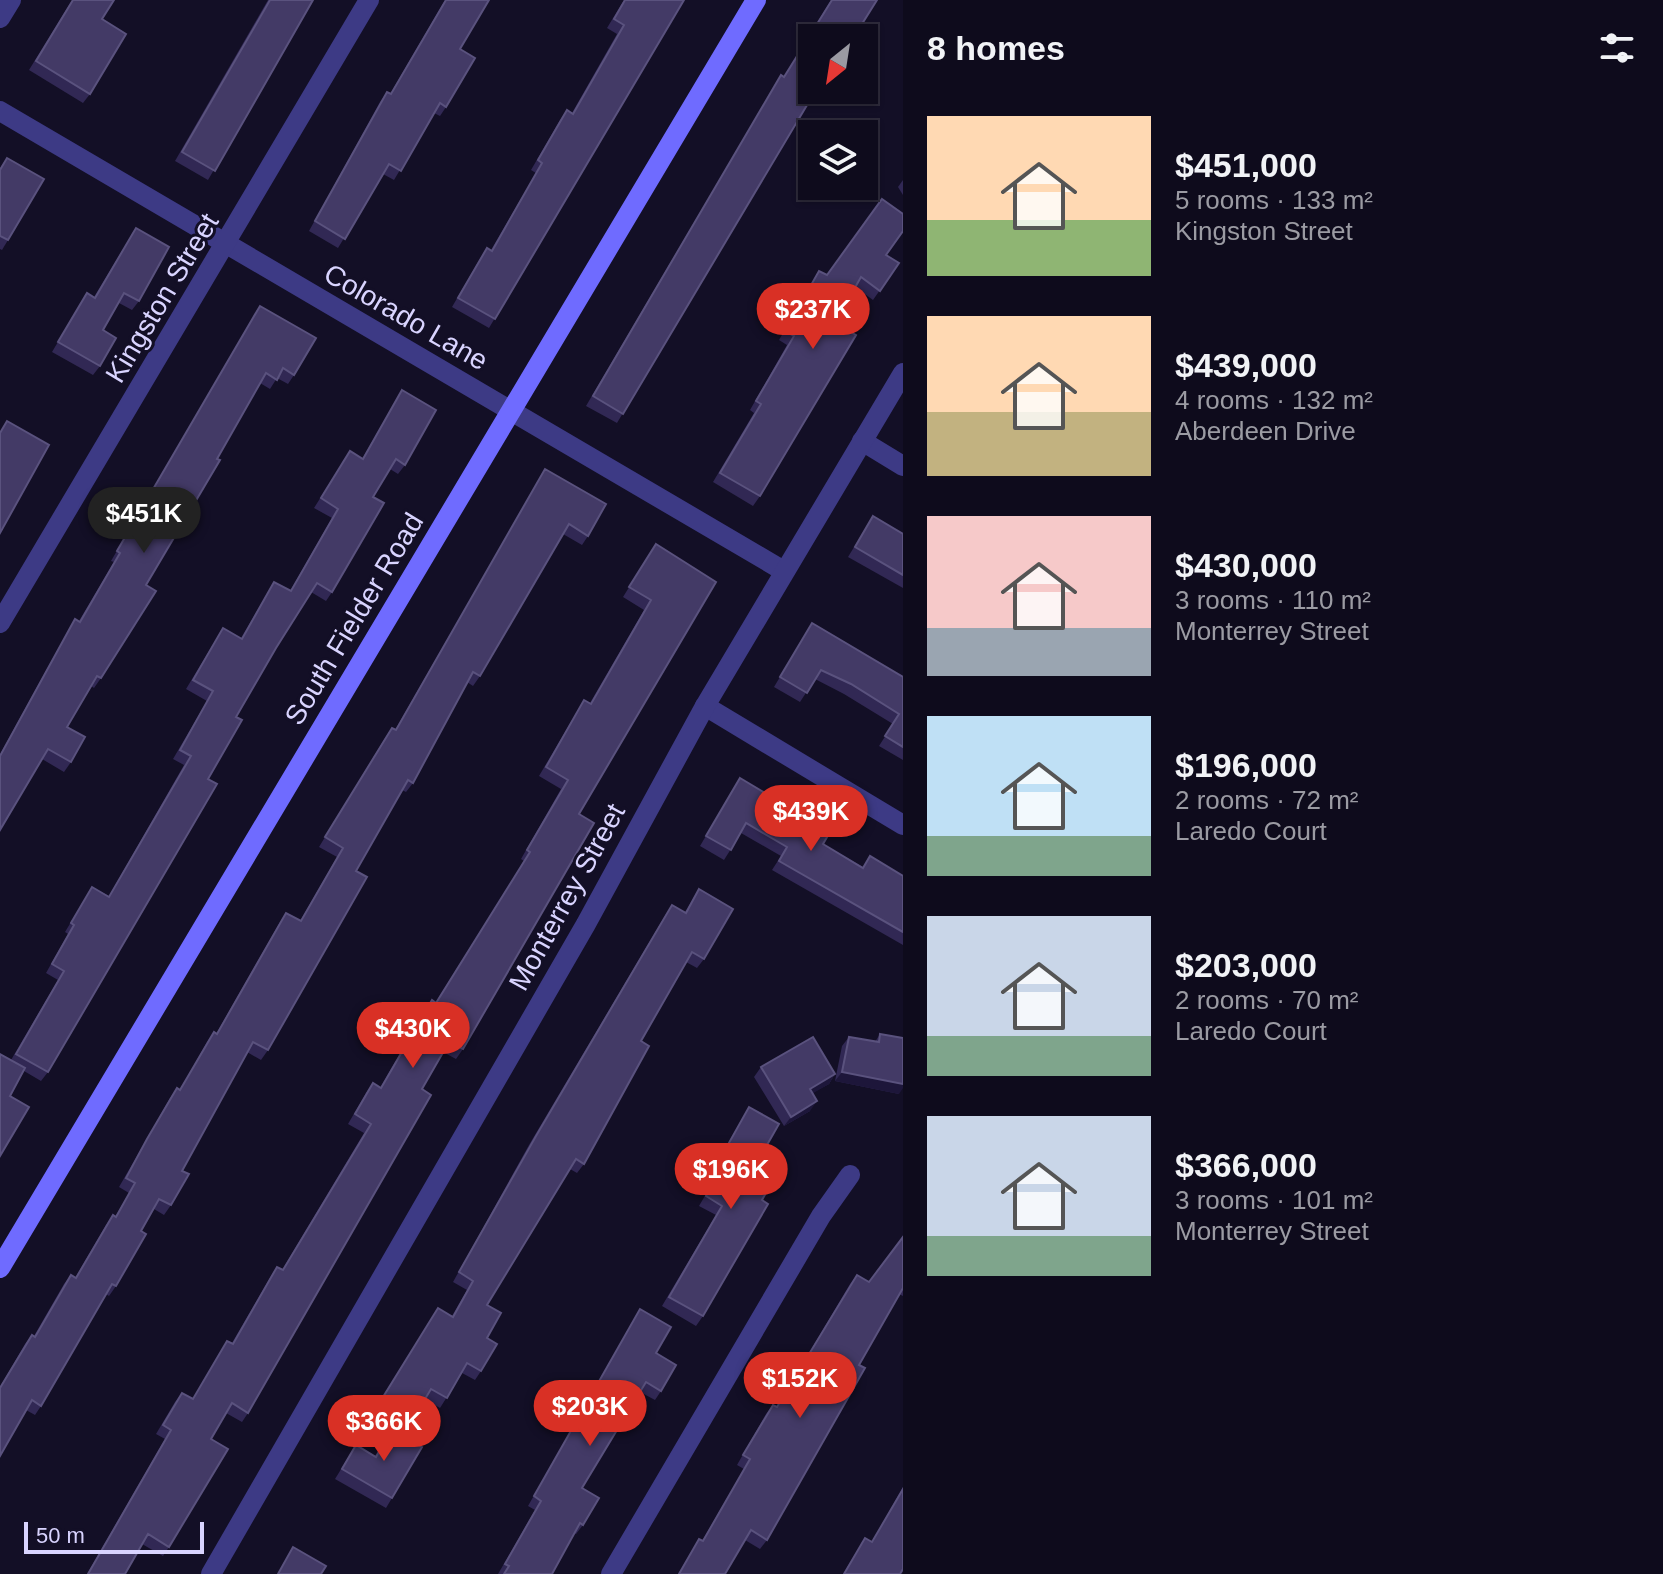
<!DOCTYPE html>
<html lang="en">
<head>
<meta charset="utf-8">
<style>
  body { margin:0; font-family:Helvetica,sans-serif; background:#171425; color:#f1f3f6; height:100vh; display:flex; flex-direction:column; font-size:30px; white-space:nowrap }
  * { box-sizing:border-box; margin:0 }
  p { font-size:26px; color:#9b9ba3 }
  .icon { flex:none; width:44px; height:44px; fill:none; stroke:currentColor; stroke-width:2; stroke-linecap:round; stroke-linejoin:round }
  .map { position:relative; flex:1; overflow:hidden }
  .sheet { display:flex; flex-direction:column; background:#0e0b1c; width:760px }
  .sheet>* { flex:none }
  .needle { width:52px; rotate:210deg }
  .controls { position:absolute; left:798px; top:24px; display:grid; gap:16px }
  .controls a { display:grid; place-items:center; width:80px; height:80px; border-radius:0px; background:#0e0b1c; box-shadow:0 2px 6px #0004,0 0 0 2px #2e2b3b; font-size:40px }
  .scale { position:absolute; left:24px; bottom:20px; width:180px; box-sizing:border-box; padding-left:8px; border:4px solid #d9d4ff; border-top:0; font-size:22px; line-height:28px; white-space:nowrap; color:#d9d4ff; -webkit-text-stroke:6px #130f26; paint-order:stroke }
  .price { position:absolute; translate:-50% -68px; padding:0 18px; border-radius:28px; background:#d93025; color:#fff; font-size:26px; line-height:52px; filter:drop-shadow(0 2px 4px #0008) }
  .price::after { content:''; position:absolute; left:50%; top:48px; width:24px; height:18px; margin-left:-12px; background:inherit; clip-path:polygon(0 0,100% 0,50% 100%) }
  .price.selected { background:#222; color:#fff }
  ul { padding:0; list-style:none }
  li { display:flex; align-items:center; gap:24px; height:200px; padding:0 24px }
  li span { display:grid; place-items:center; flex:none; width:224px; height:160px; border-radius:0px; color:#555 }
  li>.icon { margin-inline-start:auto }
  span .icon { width:96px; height:96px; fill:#fffc; stroke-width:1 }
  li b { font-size:34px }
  h2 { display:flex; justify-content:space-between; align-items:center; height:96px; padding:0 24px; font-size:34px }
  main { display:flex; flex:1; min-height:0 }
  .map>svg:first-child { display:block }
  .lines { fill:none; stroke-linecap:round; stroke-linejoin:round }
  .street { stroke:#3d3a85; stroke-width:20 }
  .secondary { stroke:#6f6bff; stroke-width:20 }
  .wall { fill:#312854 }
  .shaded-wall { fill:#1d163a }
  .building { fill:#433a66; stroke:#5a527e; stroke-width:2 }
  .labels { text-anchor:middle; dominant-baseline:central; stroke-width:6; stroke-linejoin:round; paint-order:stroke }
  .street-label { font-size:28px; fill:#d9d4ff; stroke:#130f26 }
</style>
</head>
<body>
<main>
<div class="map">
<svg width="903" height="1574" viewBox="0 0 903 1574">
  <rect width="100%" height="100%" fill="#130f26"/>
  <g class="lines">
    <g class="street">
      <polyline points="0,18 11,0"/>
      <polyline points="0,111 784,571"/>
      <polyline points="862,441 903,466"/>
      <polyline points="0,623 369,0"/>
      <polyline points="705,706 903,825"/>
      <polyline points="211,1574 586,924 705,706 903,373"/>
      <polyline points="611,1574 821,1216 850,1175"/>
    </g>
    <polyline class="secondary" points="0,1268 756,0"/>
  </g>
  <g class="wall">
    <polygon points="72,0 114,0 102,19 90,94 83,103 29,70"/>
    <polygon points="268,0 313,0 208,180 175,161"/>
    <polygon points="445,0 489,0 460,49 446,107 440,116 434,113 394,180 383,174 338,248 309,231 380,102 387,92 390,94"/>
    <polygon points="624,0 684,0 489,328 452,307 481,257 487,248 491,250 536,173 531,170 560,120 567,110 572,113 617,34 607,28"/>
    <polygon points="831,0 877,0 812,90 836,90 828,102 814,94 617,423 586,406 775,85 781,75 784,77"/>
    <polygon points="7,158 8,240 2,250 0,249 0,168"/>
    <polygon points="903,180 903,195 898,187"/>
    <polygon points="136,228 139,301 132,310 119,303 103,330 100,366 93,375 52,352 87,293 94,297"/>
    <polygon points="886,255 899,263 873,300 855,287 835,323 760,496 753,506 713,482 754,413 750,410 787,345 779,340 819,271 827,275"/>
    <polygon points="260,306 294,375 288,384 277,378 270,389 260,383 146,585 101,678 94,688 91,686 67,727 71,762 64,772 42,759 0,830 0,754 69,629 75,619 79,621 114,562 111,561"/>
    <polygon points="402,390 405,465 398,474 390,469 373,497 332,592 326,601 311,592 276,648 236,717 208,779 48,1072 41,1081 24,1071 10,1096 11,1060 58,980 46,973 68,934 65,932 92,887 109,896 184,765 173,759 207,701 186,689 223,628 241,638 274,582 290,591 332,518 314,508 350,451 362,459"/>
    <polygon points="545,469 588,536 582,545 563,534 480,676 473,686 467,682 413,783 406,792 402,790 356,871 268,1050 261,1060 247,1052 182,1171 171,1205 164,1215 154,1209 141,1231 116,1286 109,1296 106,1294 41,1406 35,1415 26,1410 0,1456 0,1387 25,1344 32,1335 34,1336 64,1284 71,1275 75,1278 106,1225 113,1215 115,1217 129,1193 119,1187 141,1149 170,1098 177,1088 180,1090 207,1042 214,1032 216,1034 280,922 286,913 300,921 337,857 319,847 385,738 392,728 395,730"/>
    <polygon points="873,516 903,534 903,588 848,557"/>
    <polygon points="656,544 716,582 579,814 463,1049 456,1059 443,1052 422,1089 248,1413 242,1422 226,1413 211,1439 169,1547 163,1556 142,1544 125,1574 87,1574 165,1439 156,1434 175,1402 182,1393 193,1399 227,1341 232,1343 271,1276 277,1267 282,1270 364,1133 348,1124 366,1093 373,1083 380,1088 425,1010 432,1000 436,1002 524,861 521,859 561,789 539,776 584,700 590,703 644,610 623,597"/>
    <polygon points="812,623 903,677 903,760 879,746 893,724 844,694 815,679 800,702 774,687"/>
    <polygon points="740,778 823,844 863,867 870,856 903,876 903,945 772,870 781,856 741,833 724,860 700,846"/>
    <polygon points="699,889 704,959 697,968 686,962 641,1041 584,1164 577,1173 570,1169 487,1305 487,1338 481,1371 475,1380 462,1373 440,1408 425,1399 406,1430 374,1411 438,1308 452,1316 467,1290 453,1282 529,1145 666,914 672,905 685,912"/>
    <polygon points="880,1034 899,1094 835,1081 842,1046 849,1037 875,1042"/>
    <polygon points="761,1067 835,1074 829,1084 812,1093 810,1111 784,1126 754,1077"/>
    <polygon points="749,1107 763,1152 762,1200 703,1316 696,1326 662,1306 716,1215 699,1206 719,1172 713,1169"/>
    <polygon points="903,1237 903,1296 899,1294 859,1365 767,1540 760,1549 745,1540 725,1574 678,1574 699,1539 702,1541 744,1469 737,1465 766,1414 773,1405 777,1407 850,1284 857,1275 869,1282"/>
    <polygon points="640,1309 656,1353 661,1391 655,1400 640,1392 582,1488 583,1525 576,1534 574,1533 552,1574 498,1574 535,1510 528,1506 634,1319"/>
    <polygon points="392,1429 392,1498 386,1508 335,1479 356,1445 375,1456"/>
    <polygon points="903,1487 903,1569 900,1574 843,1574 865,1538 872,1542"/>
  </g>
  <g class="shaded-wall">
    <polygon points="842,1072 903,1084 903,1088 899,1094 835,1081"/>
    <polygon points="835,1074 829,1084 803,1099 810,1089"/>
    <polygon points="817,1101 810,1111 784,1126 791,1117"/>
  </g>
  <g class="building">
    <polygon points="73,0 114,0 102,19 126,34 90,94 36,61"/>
    <polygon points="270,0 313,0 215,171 182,152"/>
    <polygon points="446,0 489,0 460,49 475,58 446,107 440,103 401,171 389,164 345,239 315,221 387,92 391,94"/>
    <polygon points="625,0 684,0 495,319 458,298 487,248 492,251 542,163 538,160 567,110 573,114 624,25 614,19"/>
    <polygon points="832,0 877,0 857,32 866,37 864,41 864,38 812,38 812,90 816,90 623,414 593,396 781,75 784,77"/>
    <polygon points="7,158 44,179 8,240 0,236 0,170"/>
    <polygon points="882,199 903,214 903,231 886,255 899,263 880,291 861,277 835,323 856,335 760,496 720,473 761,404 756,401 794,336 785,331 819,271 827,275"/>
    <polygon points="136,228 169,247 139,301 124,293 103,330 116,338 100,366 58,342 87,293 95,298"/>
    <polygon points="260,306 316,338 294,375 283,368 277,380 266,373 217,459 220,460 146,585 156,591 101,678 97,676 67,727 85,737 71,762 48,749 0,830 0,756 75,619 80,622 120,553 117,551"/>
    <polygon points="402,390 436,410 405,465 396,459 373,497 384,503 332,592 317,583 276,648 236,717 242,720 208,779 217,784 48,1072 16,1054 64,971 52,964 74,925 71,923 92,887 109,897 191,756 180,750 213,691 193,680 223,628 242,639 274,582 291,591 338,509 321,498 350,451 363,459"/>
    <polygon points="7,421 49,445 0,533 0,433"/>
    <polygon points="545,469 606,504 588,536 569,524 480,676 473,672 413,783 408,780 356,871 367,877 268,1050 253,1042 182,1171 189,1174 171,1205 159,1199 141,1231 146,1234 116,1286 112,1284 41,1406 32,1400 0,1456 0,1388 32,1335 35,1337 71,1275 76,1278 113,1215 116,1217 135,1183 126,1178 147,1139 177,1088 180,1090 214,1032 217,1034 286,913 301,921 343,848 325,837 392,728 396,730"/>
    <polygon points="873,516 903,534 903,575 855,547"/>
    <polygon points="656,544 716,582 579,814 594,823 463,1049 449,1042 422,1089 431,1095 248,1413 232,1403 211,1439 228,1449 169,1547 148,1534 125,1574 88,1574 171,1430 163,1425 182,1393 193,1399 227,1341 233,1344 277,1267 283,1270 371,1124 355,1114 373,1083 381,1088 432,1000 436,1003 530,852 527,850 568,780 546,767 584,700 591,704 651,600 629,587"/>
    <polygon points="812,623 903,677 903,747 885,736 899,714 851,684 821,670 807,693 780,677"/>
    <polygon points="740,778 830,832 823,844 863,868 870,856 903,876 903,932 779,861 787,847 746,823 731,850 706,836"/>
    <polygon points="699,889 733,909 704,959 692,952 641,1041 649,1046 584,1164 576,1159 487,1305 501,1313 487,1338 497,1344 481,1371 467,1363 447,1398 431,1389 412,1421 380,1402 438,1308 453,1317 473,1281 459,1272 536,1136 672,905 686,913"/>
    <polygon points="880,1034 903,1038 903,1084 842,1072 849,1037 879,1042"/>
    <polygon points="813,1037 835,1074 810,1089 817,1101 791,1117 761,1067"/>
    <polygon points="0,1054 25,1068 10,1096 29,1107 0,1156"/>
    <polygon points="749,1107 779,1124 763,1152 783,1163 762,1200 768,1204 703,1316 669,1297 722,1206 706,1196 726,1162 720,1159"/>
    <polygon points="903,1237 903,1288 859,1365 865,1368 767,1540 751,1530 725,1574 679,1574 699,1539 703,1541 750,1459 743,1455 773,1405 777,1407 857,1275 869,1282"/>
    <polygon points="640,1309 671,1327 656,1353 676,1365 661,1391 646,1382 582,1488 599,1498 583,1525 580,1523 552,1574 504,1574 509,1566 505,1564 541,1501 534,1496"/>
    <polygon points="392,1429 422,1447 392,1498 342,1469 356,1445 376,1457"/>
    <polygon points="903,1489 903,1569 900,1574 844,1574 865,1538 872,1542"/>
    <polygon points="293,1547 326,1566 321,1574 278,1574"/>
  </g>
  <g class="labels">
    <g class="street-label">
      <text transform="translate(162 298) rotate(-59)">Kingston Street</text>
      <text transform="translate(406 317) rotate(30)">Colorado Lane</text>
      <text transform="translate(354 619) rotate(-59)">South Fielder Road</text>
      <text transform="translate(567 897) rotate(-61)">Monterrey Street</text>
    </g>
  </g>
</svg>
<div class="controls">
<a><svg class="needle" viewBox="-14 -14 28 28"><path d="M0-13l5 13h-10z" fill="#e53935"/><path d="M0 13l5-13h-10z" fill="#9b9ba3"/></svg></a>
<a><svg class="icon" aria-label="layers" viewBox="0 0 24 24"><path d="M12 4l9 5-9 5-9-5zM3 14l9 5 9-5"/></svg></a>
</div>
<div class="scale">50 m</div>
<b class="price" style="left:813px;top:351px">$237K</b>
<b class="price selected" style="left:144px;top:555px">$451K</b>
<b class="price" style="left:811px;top:853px">$439K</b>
<b class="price" style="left:413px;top:1070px">$430K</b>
<b class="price" style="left:731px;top:1211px">$196K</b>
<b class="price" style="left:800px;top:1420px">$152K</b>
<b class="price" style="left:590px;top:1448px">$203K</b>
<b class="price" style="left:384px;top:1463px">$366K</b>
</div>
<section class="sheet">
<h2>8 homes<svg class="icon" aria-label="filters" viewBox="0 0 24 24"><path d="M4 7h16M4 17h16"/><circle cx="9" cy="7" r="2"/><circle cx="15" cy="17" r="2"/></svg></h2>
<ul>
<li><span style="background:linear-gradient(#ffd9b3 65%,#8fb573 0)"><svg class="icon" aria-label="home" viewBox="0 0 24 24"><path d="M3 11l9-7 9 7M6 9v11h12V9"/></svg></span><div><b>$451,000</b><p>5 rooms · 133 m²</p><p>Kingston Street</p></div></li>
<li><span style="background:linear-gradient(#ffd9b3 60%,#c2b280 0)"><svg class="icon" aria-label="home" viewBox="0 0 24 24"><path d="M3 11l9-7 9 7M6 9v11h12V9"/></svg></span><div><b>$439,000</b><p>4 rooms · 132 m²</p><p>Aberdeen Drive</p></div></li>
<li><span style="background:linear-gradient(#f6c9c9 70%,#9aa5b1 0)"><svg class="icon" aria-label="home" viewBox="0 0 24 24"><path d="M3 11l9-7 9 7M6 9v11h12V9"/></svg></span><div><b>$430,000</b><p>3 rooms · 110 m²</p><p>Monterrey Street</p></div></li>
<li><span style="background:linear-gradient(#bfe0f5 75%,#7fa58c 0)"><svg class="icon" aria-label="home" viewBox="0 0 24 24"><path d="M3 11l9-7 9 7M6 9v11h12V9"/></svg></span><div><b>$196,000</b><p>2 rooms · 72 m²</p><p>Laredo Court</p></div></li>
<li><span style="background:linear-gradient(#c9d6e8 75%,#7fa58c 0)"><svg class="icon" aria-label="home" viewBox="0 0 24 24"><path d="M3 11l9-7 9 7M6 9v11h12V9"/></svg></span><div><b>$203,000</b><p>2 rooms · 70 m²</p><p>Laredo Court</p></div></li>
<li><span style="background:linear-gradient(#c9d6e8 75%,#7fa58c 0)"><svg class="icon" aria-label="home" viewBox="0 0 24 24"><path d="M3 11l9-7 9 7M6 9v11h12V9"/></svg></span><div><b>$366,000</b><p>3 rooms · 101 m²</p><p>Monterrey Street</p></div></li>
</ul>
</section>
</main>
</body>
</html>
